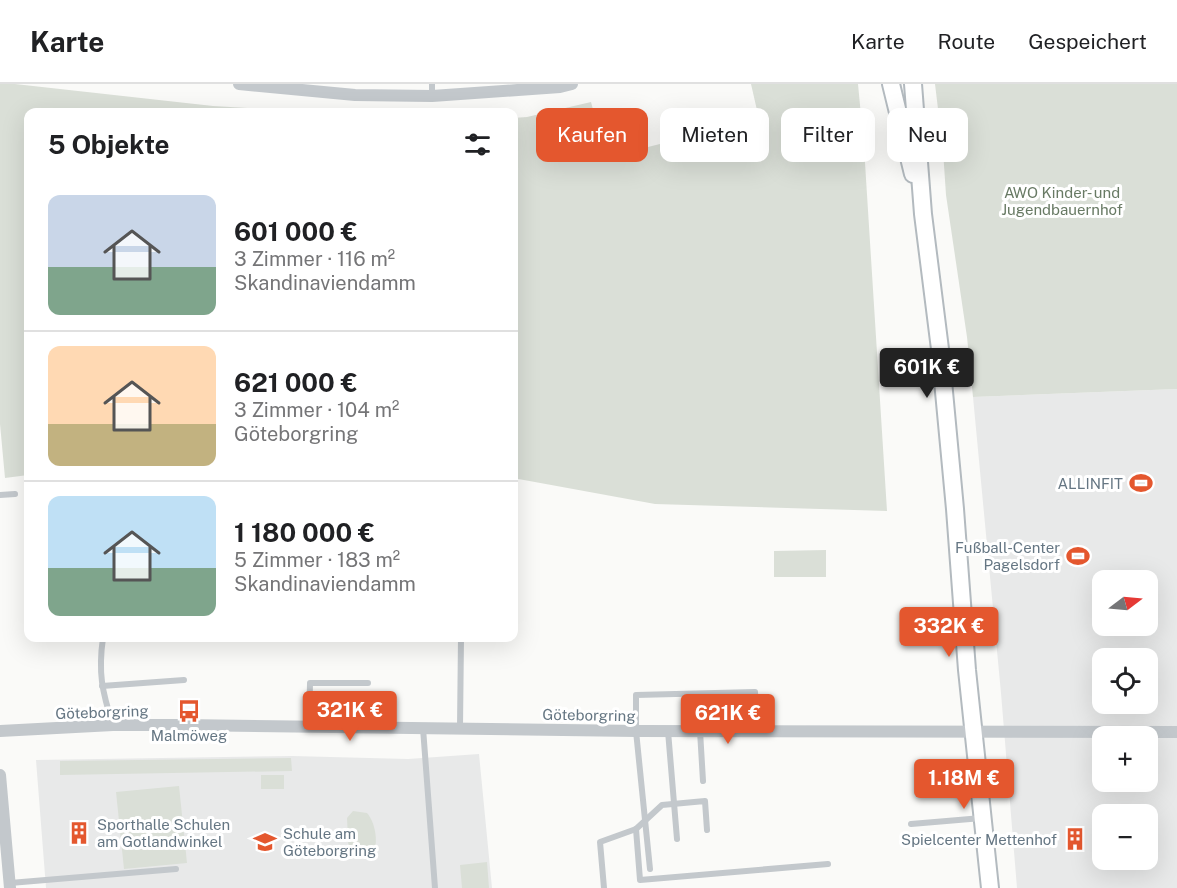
<!DOCTYPE html>
<html lang="de">
<head>
<meta charset="utf-8">
<style>
  body { margin:0; font-family:"Public Sans",sans-serif; background:#f6f6f6; color:#202124; height:100vh; display:flex; flex-direction:column; font-size:22px; white-space:nowrap }
  * { box-sizing:border-box; margin:0 }
  p { font-size:20px; color:#757577 }
  .icon { flex:none; width:33px; height:33px; fill:none; stroke:currentColor; stroke-width:2; stroke-linecap:round; stroke-linejoin:round }
  .map { position:relative; flex:1; overflow:hidden }
  .details { position:absolute; left:24px; top:24px; width:494px; height:534px; display:flex; flex-direction:column; background:#fff; border-radius:12px; box-shadow:0 6px 24px #0002 }
  .details>* { flex:none }
  .top-card { position:absolute; left:536px; top:24px; width:550px; height:54px; display:flex; gap:12px }
  .needle { width:39px; rotate:74deg }
  .controls { position:absolute; left:1092px; top:486px; display:grid; gap:12px }
  .controls a { display:grid; place-items:center; width:66px; height:66px; border-radius:12px; background:#fff; box-shadow:0 6px 24px #0002; font-size:30px }
  .price { position:absolute; translate:-50% -51px; padding:0 14px; border-radius:6px; background:#e4572e; color:#fff; font-size:20px; line-height:39px; filter:drop-shadow(0 2px 3px #0008) }
  .price::after { content:''; position:absolute; left:50%; top:36px; width:18px; height:14px; margin-left:-9px; background:inherit; clip-path:polygon(0 0,100% 0,50% 100%) }
  .price.current { background:#222; color:#fff }
  ul { padding:0; list-style:none }
  li { display:flex; align-items:center; gap:18px; height:150px; padding:0 24px }
  li+li { border-top:2px solid #e0e0e0 }
  li span { display:grid; place-items:center; flex:none; width:168px; height:120px; border-radius:12px; color:#555 }
  li>.icon { margin-inline-start:auto }
  span .icon { width:72px; height:72px; fill:#fffc; stroke-width:1 }
  li b { font-size:26px }
  h2 { display:flex; justify-content:space-between; align-items:center; height:72px; padding:0 24px; font-size:26px }
  .pill { padding:0 21px; border-radius:12px; background:#fff; box-shadow:0 6px 24px #0002; font-size:21px; line-height:54px }
  .pill.current { background:#e4572e; color:#fff }
  header { display:flex; align-items:center; gap:36px; box-sizing:border-box; height:84px; padding:0 30px; background:#fff; border-bottom:2px solid #e0e0e0 }
  header strong { font-size:28px }
  nav { display:flex; gap:33px; margin-inline-start:auto; font-size:21px }
  .map>svg:first-child { display:block }
  .built { fill:#e8e9e9; fill-rule:evenodd }
  .green { fill:#dadfd7 }
  .lines { fill:none; stroke-linecap:round; stroke-linejoin:round }
  .secondary-casing { stroke:#b3babf; stroke-width:20 }
  .service { stroke:#c3c8cc; stroke-width:6 }
  .minor { stroke:#c3c8cc; stroke-width:12 }
  .secondary { stroke:#fff; stroke-width:16 }
  .labels { text-anchor:middle; dominant-baseline:central; stroke-width:6; stroke-linejoin:round; paint-order:stroke }
  .park-label { font-size:15px; fill:#687a64; stroke:#fff }
  .poi-label { font-size:15px; fill:#657683; stroke:#fff; text-anchor:end }
  .street-label { font-size:15px; fill:#657683; stroke:#fff }
</style>
</head>
<body>
<header>
<strong>Karte</strong>
<nav><a>Karte</a><a>Route</a><a>Gespeichert</a></nav>
</header>
<div class="map">
<svg width="1177" height="804" viewBox="0 0 1177 804">
  <rect width="100%" height="100%" fill="#fafaf8"/>
  <g class="built">
    <path d="M1177,305V804H1017L1001,609L973,313ZM1102,496H1148V542H1102ZM1102,574H1148V620H1102ZM1102,652H1148V698H1102ZM1102,730H1148V776H1102Z"/>
    <polygon points="479,670 492,804 46,804 36,676 292,672 408,675"/>
  </g>
  <g class="green">
    <polygon points="0,0 15,0 213,22 318,28 28,28 28,391 5,394 0,340"/>
    <polygon points="751,0 858,0 864,63 887,427 655,420 513,394 513,34 527,33 591,18 605,71 647,60 648,63 759,35"/>
    <polygon points="935,0 1177,0 1177,305 973,313 967,253 946,111 943,66"/>
    <polygon points="826,466 826,493 774,493 774,467"/>
    <polygon points="291,674 292,687 60,691 60,677"/>
    <rect x="261" y="691" width="23" height="14"/>
    <polygon points="179,702 187,779 124,785 116,708"/>
    <path d="M353,727L367,729C376,739 380,764 370,774L349,775L347,734Z"/>
    <polygon points="487,778 489,804 462,804 460,781"/>
  </g>
  <g class="lines">
    <g class="secondary-casing">
      <g id="secondary">
        <polyline points="891,0 913,90"/>
        <polyline points="913,0 923,130 940,265 955,425 967,586 990,804"/>
      </g>
    </g>
    <g class="service">
      <polyline points="432,12 432,0"/>
      <polyline points="0,411 15,410"/>
      <path d="M103,554C98,588 102,608 113,641"/>
      <polyline points="102,602 184,596"/>
      <polyline points="309,643 310,599 368,599"/>
      <polyline points="460,643 461,554"/>
      <polyline points="423,644 435,804"/>
      <polyline points="668,647 677,755"/>
      <polyline points="700,647 703,697"/>
      <polyline points="911,740 982,734"/>
      <polyline points="636,745 640,796 828,780"/>
      <polyline points="650,785 636,647 636,611 755,608 757,646"/>
      <polyline points="10,799 176,785"/>
      <polyline points="604,804 600,758 636,745 662,721 705,717 707,746"/>
    </g>
    <g class="minor">
      <polyline points="239,0 355,11 432,12 560,3 572,0"/>
      <polyline points="0,647 113,641 183,641 636,647 1177,648"/>
      <polyline points="0,691 10,804"/>
    </g>
    <use href="#secondary" class="secondary"/>
  </g>
  <defs>
    <g id="stadium-bare" transform="scale(1.8)"><path d="M0-5a6.5 5 0 1 0 0 10a6.5 5 0 1 0 0-10ZM-3.5-1.8h7v3.6h-7Z" fill="#e4572e" stroke="#fff" stroke-width="2.5" paint-order="stroke"/></g>
    <g id="bus-bare" transform="scale(1.8)"><path d="M-5-6H5V4H4V6H2V4H-2V6H-4V4H-5ZM-3.5-4V0h7V-4ZM-3.5 1.2v1.5H-2V1.2ZM2 1.2v1.5H3.5V1.2Z" fill="#e4572e" stroke="#fff" stroke-width="2.5" paint-order="stroke"/></g>
    <g id="building-bare" transform="scale(1.8)"><path d="M-4-6H4V6H1V3H-1V6H-4ZM-2.5-4.3h1.7v1.8h-1.7ZM.8-4.3h1.7v1.8H.8ZM-2.5-1h1.7V.8h-1.7ZM.8-1h1.7V.8H.8Z" fill="#e4572e" stroke="#fff" stroke-width="2.5" paint-order="stroke"/></g>
    <g id="school-bare" transform="scale(1.8)"><path d="M0-5L7-2L0 1L-7-2ZM-4 1L0 2.5L4 1V4Q0 6-4 4Z" fill="#e4572e" stroke="#fff" stroke-width="2.5" paint-order="stroke"/></g>
  </defs>
  <g fill-rule="evenodd">
    <use href="#stadium-bare" x="1141" y="399"/>
    <use href="#stadium-bare" x="1078" y="472"/>
    <use href="#bus-bare" x="189" y="627"/>
    <use href="#building-bare" x="79" y="749"/>
    <use href="#building-bare" x="1075" y="755"/>
    <use href="#school-bare" x="265" y="758"/>
  </g>
  <g class="labels">
    <g class="park-label">
      <text x="1062" y="108">AWO Kinder- und<tspan x="1062" dy="17">Jugendbauernhof</tspan></text>
    </g>
    <g class="poi-label">
      <text x="1123" y="399">ALLINFIT</text>
      <text x="1060" y="463">Fußball-Center<tspan x="1060" dy="17">Pagelsdorf</tspan></text>
      <text x="189" y="651" text-anchor="middle">Malmöweg</text>
      <text x="97" y="740" text-anchor="start">Sporthalle Schulen<tspan x="97" dy="17">am Gotlandwinkel</tspan></text>
      <text x="283" y="749" text-anchor="start">Schule am<tspan x="283" dy="17">Göteborgring</tspan></text>
      <text x="1057" y="755">Spielcenter Mettenhof</text>
    </g>
    <g class="street-label">
      <text transform="translate(102 628) rotate(-2)">Göteborgring</text>
      <text transform="translate(589 631) rotate(1)">Göteborgring</text>
    </g>
  </g>
</svg>
<div class="controls">
<a><svg class="needle" viewBox="-14 -14 28 28"><path d="M0-13l5 13h-10z" fill="#e53935"/><path d="M0 13l5-13h-10z" fill="#757577"/></svg></a>
<a><svg class="icon" aria-label="locate" viewBox="0 0 24 24"><circle cx="12" cy="12" r="6"/><path d="M12 2v4M12 18v4M2 12h4M18 12h4"/></svg></a>
<a>+</a>
<a>−</a>
</div>
<b class="price current" style="left:927px;top:315px">601K €</b>
<b class="price" style="left:949px;top:574px">332K €</b>
<b class="price" style="left:350px;top:658px">321K €</b>
<b class="price" style="left:728px;top:661px">621K €</b>
<b class="price" style="left:964px;top:726px">1.18M €</b>
<div class="top-card">
<a class="pill current">Kaufen</a>
<a class="pill">Mieten</a>
<a class="pill">Filter</a>
<a class="pill">Neu</a>
</div>
<section class="details">
<h2>5 Objekte<svg class="icon" aria-label="filters" viewBox="0 0 24 24"><path d="M4 7h16M4 17h16"/><circle cx="9" cy="7" r="2"/><circle cx="15" cy="17" r="2"/></svg></h2>
<ul>
<li><span style="background:linear-gradient(#c9d6e8 60%,#7fa58c 0)"><svg class="icon" aria-label="home" viewBox="0 0 24 24"><path d="M3 11l9-7 9 7M6 9v11h12V9"/></svg></span><div><b>601 000 €</b><p>3 Zimmer · 116 m²</p><p>Skandinaviendamm</p></div></li>
<li><span style="background:linear-gradient(#ffd9b3 65%,#c2b280 0)"><svg class="icon" aria-label="home" viewBox="0 0 24 24"><path d="M3 11l9-7 9 7M6 9v11h12V9"/></svg></span><div><b>621 000 €</b><p>3 Zimmer · 104 m²</p><p>Göteborgring</p></div></li>
<li><span style="background:linear-gradient(#bfe0f5 60%,#7fa58c 0)"><svg class="icon" aria-label="home" viewBox="0 0 24 24"><path d="M3 11l9-7 9 7M6 9v11h12V9"/></svg></span><div><b>1 180 000 €</b><p>5 Zimmer · 183 m²</p><p>Skandinaviendamm</p></div></li>
</ul>
</section>
</div>
</body>
</html>
